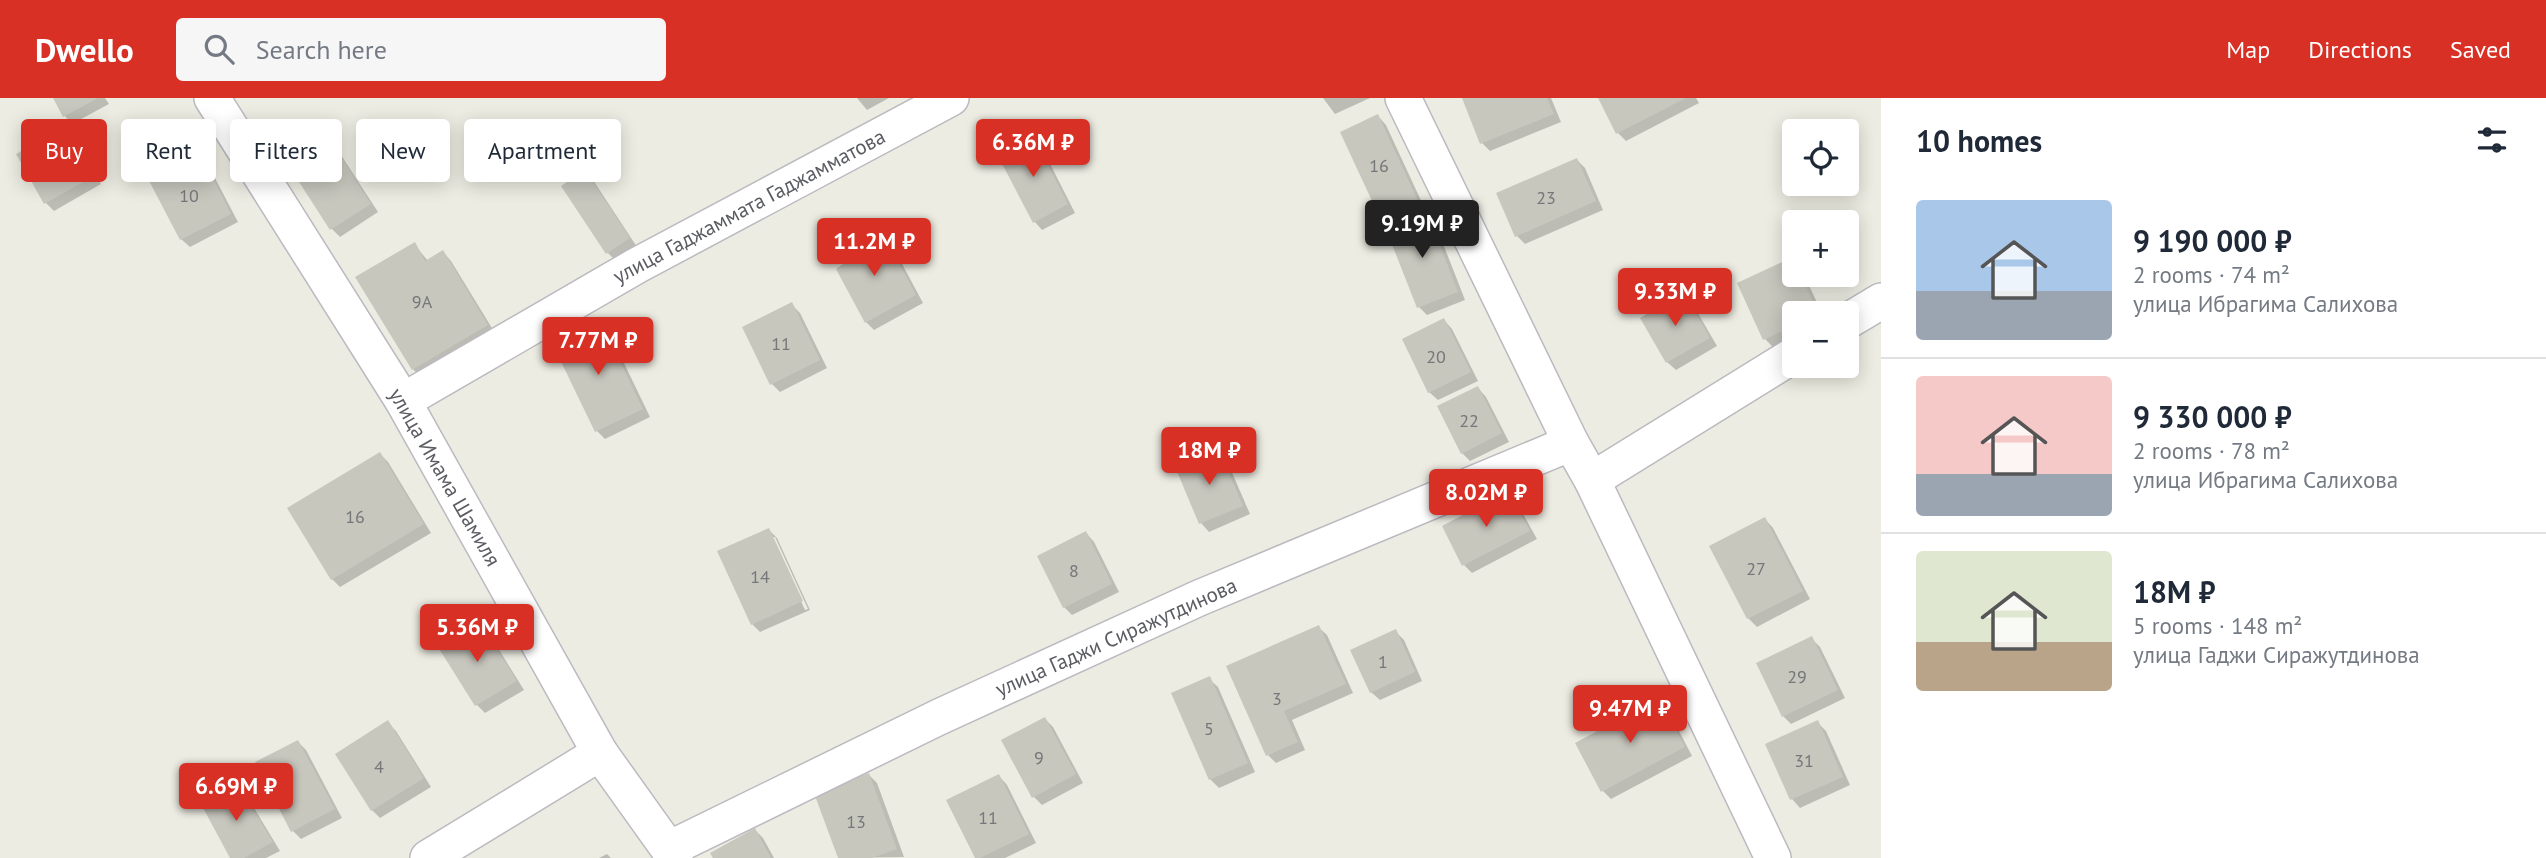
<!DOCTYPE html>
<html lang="en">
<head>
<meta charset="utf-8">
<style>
  body { margin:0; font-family:"PT Sans",sans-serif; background:#f6f6f7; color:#1f2937; height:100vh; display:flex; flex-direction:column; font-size:26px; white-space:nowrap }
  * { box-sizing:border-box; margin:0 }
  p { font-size:23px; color:#747a83 }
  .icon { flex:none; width:38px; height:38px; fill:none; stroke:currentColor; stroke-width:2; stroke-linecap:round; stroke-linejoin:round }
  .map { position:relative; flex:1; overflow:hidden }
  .drawer { display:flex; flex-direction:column; background:#fff; width:665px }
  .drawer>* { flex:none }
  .guide { position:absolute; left:21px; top:21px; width:665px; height:63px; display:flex; gap:14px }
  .controls { position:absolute; left:1782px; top:21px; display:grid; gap:14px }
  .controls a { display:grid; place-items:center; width:77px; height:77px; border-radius:7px; background:#fff; box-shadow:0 4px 18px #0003; font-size:35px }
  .price { position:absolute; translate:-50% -60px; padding:0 16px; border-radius:7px; background:#d93025; color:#fff; font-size:23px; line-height:46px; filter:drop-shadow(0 2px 4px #0008) }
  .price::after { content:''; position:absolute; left:50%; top:42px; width:21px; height:16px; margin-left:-10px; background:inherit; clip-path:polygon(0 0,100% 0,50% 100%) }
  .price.current { background:#222; color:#fff }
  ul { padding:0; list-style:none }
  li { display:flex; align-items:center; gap:21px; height:175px; padding:0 35px }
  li+li { border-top:2px solid #e0e1e3 }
  li span { display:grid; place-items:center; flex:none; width:196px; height:140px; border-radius:7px; color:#555 }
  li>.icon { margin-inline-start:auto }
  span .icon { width:84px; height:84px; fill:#fffc; stroke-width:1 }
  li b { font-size:30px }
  h2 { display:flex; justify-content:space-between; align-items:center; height:84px; padding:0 35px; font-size:30px }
  .pill { padding:0 24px; border-radius:7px; background:#fff; box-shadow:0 4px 18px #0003; font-size:24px; line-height:63px }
  .pill.current { background:#d93025; color:#fff }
  header { display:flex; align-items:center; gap:42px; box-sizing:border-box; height:98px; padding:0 35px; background:#d93025; color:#fff }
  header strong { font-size:33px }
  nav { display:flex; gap:38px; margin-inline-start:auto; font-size:24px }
  .search { width:490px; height:63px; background:#f6f6f7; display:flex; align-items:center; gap:18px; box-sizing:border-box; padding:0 24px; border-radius:7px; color:#747a83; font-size:26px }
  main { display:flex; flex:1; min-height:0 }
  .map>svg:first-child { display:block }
  .shadow { fill:#0003; fill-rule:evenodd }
  .building { fill:#c7c7be }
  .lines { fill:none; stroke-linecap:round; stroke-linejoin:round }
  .minor-casing { stroke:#babac0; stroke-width:38 }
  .minor { stroke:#fff; stroke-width:35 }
  .labels { text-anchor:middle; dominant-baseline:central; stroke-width:6; stroke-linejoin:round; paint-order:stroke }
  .number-label { font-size:18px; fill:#757779 }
  .street-label { font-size:21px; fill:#5a5c62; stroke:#fff }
</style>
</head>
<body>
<header>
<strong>Dwello</strong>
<div class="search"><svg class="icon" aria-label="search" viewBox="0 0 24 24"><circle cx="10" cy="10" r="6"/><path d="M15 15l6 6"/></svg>Search here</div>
<nav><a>Map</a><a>Directions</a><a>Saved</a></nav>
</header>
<main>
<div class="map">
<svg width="1881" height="760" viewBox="0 0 1881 760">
  <rect width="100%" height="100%" fill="#edece2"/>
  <g class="shadow">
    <polygon points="55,0 105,0 109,6 72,26 64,17"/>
    <polygon points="857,0 889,0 867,12"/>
    <polygon points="1323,0 1370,0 1335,16"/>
    <polygon points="1464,0 1551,0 1561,24 1490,53 1482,45"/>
    <polygon points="1600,0 1696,0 1699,5 1626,43 1618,35"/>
    <polygon points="1378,18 1386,27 1424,109 1389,125 1380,117"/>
    <polygon points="66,30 75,39 101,86 54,113 46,105 19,57"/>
    <polygon points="1033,40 1041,48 1075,115 1042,132 1034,123"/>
    <polygon points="332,48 341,57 378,114 340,139 332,131 294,73"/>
    <polygon points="197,53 205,61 238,124 190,149 181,141"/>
    <polygon points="1577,62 1585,70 1603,112 1525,146 1517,138"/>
    <polygon points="585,74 593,82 637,149 616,163 608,155 563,88"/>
    <polygon points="1427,116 1435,125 1465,202 1427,217 1419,209"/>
    <polygon points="864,136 873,147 885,141 893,149 923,205 874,232 866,224 854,157"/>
    <polygon points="414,146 428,163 443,154 451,163 495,235 421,280 413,271 358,180"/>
    <polygon points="1792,161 1794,177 1804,177 1822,215 1794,215 1794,240 1773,249 1765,241"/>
    <polygon points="1684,196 1692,205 1717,248 1676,272 1667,264"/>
    <polygon points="792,207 800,215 827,270 780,294 771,285"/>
    <polygon points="1444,222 1452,231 1478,283 1438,302 1429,294"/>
    <polygon points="600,226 609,234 650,319 605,341 597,333"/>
    <polygon points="1478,290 1486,299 1509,344 1470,363 1462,355"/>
    <polygon points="1219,354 1227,363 1250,416 1209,434 1201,425"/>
    <polygon points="380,356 388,364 431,435 340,489 332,481"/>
    <polygon points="1508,395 1516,403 1537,441 1472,475 1464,467"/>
    <polygon points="1765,421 1773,430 1810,501 1757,529 1748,520 1711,449"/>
    <path d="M769,432L777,440L810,512L760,534L752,526ZM772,439H775L808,511L805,512Z"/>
    <polygon points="1086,435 1094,444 1119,494 1072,517 1064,509"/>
    <polygon points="480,526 488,534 524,592 485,615 477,607 441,550"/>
    <polygon points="1318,529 1327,537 1353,595 1292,622 1305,652 1276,665 1268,657 1228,569"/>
    <polygon points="1395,533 1404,542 1422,583 1380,602 1371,594"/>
    <polygon points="1811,540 1820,549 1845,600 1791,626 1783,618"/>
    <polygon points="1209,581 1218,589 1255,674 1219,690 1210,681"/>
    <polygon points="1659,602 1667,610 1692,658 1611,701 1603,693"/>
    <polygon points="1045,621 1053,629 1083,685 1042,707 1034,699"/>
    <polygon points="388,625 396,633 431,689 380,720 372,712"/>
    <polygon points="1818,625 1826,633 1850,687 1800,710 1792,701 1767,647"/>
    <polygon points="298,644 306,652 342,720 301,741 293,733"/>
    <polygon points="869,677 877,685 904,759 840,760"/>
    <polygon points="999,678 1007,687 1036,745 1005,760 977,760"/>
    <polygon points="236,687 245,695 280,753 266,760 232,760"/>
    <polygon points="755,732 763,740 774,760 715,760"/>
    <polygon points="607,756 611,760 599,760"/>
  </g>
  <g class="building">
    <polygon points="53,0 98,0 63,19"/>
    <polygon points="1462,0 1547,0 1554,16 1480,46"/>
    <polygon points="1598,0 1686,0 1616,36"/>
    <polygon points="1378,16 1417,101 1379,118 1340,34"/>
    <polygon points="67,28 94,78 44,106 16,56"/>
    <polygon points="1033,38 1068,106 1033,125 997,56"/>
    <polygon points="333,46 371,106 330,132 292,73"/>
    <polygon points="198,51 231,116 180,142 146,77"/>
    <polygon points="1577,60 1596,103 1515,139 1496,95"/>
    <polygon points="585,72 630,140 606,156 561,88"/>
    <polygon points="1427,114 1458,194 1417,210 1386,131"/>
    <polygon points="864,134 871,147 885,139 916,197 865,225 836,171 843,166 841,163 852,157 847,148 853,145 851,141"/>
    <polygon points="415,144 425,163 443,152 488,227 412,272 355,179"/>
    <polygon points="1793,159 1794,177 1801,177 1818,215 1794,215 1794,228 1763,242 1737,185"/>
    <polygon points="1684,194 1710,240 1666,265 1640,220"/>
    <polygon points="792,204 820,262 770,287 742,229"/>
    <polygon points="1444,220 1471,274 1428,295 1402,241"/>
    <polygon points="601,224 643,311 595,334 553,247"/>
    <polygon points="1478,288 1502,335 1461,356 1437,308"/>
    <polygon points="1219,352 1243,408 1199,426 1176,371"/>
    <polygon points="380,354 424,426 331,482 287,410"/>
    <polygon points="1508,393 1530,433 1462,468 1442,428"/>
    <polygon points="1765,419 1803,493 1747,521 1709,448"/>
    <polygon points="769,430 803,503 751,527 717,453"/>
    <polygon points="1086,433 1112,486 1063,510 1037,458"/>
    <polygon points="480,524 517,583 475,608 438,549"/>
    <polygon points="1319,527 1346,586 1284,613 1298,644 1266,658 1226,568"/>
    <polygon points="1396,531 1415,574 1370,595 1350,552"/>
    <polygon points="1812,538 1838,592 1782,619 1756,565"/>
    <polygon points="1210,578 1248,665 1209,682 1171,595"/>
    <polygon points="1659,600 1685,649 1601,694 1575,645"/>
    <polygon points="1045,619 1076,676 1032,700 1001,642"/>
    <polygon points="388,622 424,680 371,713 335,656"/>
    <polygon points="1818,622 1843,679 1790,702 1765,646"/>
    <polygon points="298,642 335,711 291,734 255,664"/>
    <polygon points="869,675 897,751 872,760 838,760 814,695"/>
    <polygon points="999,676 1029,736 980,760 975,760 946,702"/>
    <polygon points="237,685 273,744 244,760 230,760 201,706"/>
    <polygon points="755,730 771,760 713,760 710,755"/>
  </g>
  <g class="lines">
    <g class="minor-casing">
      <g id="minor">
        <polyline points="212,0 403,303 600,655 675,760"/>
        <polyline points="1403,0 1571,345 1592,382 1773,760"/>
        <polyline points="1846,224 1881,203"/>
        <polyline points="403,303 636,168 951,0"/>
        <polyline points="1592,382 1794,257"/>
        <polyline points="669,751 939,619 1199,500 1571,345"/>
        <polyline points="428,760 600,655"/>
      </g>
    </g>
    <use href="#minor" class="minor"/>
  </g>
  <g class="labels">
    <g class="number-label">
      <text x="1379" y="67">16</text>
      <text x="189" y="97">10</text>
      <text x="1546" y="99">23</text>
      <text x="422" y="203">9А</text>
      <text x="781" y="245">11</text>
      <text x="1436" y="258">20</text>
      <text x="1469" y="322">22</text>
      <text x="355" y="418">16</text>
      <text x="1756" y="470">27</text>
      <text x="1074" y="472">8</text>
      <text x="760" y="478">14</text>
      <text x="1383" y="563">1</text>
      <text x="1797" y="578">29</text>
      <text x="1277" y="600">3</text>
      <text x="1209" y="630">5</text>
      <text x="1039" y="659">9</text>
      <text x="1804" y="662">31</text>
      <text x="379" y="668">4</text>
      <text x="988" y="719">11</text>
      <text x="856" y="723">13</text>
    </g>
    <g class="street-label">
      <text transform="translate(749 108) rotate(-28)">улица Гаджаммата Гаджамматова</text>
      <text transform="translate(445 379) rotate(60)">улица Имама Шамиля</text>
      <text transform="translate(1116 539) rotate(-24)">улица Гаджи Сиражутдинова</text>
    </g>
  </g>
</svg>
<div class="controls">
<a><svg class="icon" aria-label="locate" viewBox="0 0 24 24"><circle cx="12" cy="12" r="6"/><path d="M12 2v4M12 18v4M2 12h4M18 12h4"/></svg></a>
<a>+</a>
<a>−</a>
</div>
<b class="price" style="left:1033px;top:81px">6.36M ₽</b>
<b class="price current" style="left:1422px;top:162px">9.19M ₽</b>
<b class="price" style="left:874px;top:180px">11.2M ₽</b>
<b class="price" style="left:1675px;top:230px">9.33M ₽</b>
<b class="price" style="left:598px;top:279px">7.77M ₽</b>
<b class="price" style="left:1209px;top:389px">18M ₽</b>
<b class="price" style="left:1486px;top:431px">8.02M ₽</b>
<b class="price" style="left:477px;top:566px">5.36M ₽</b>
<b class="price" style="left:1630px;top:647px">9.47M ₽</b>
<b class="price" style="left:236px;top:725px">6.69M ₽</b>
<div class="guide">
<a class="pill current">Buy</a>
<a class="pill">Rent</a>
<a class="pill">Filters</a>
<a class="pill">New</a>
<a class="pill">Apartment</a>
</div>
</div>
<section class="drawer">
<h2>10 homes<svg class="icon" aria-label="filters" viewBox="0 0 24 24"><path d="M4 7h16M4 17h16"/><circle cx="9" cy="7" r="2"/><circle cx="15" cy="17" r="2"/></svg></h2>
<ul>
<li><span style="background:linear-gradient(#a9c7e8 65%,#9aa5b1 0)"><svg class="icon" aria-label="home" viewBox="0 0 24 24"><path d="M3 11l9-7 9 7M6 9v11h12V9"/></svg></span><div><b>9 190 000 ₽</b><p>2 rooms · 74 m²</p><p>улица Ибрагима Салихова</p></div></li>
<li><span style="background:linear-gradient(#f6c9c9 70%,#9aa5b1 0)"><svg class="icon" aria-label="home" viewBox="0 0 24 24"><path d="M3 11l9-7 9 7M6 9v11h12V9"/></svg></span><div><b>9 330 000 ₽</b><p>2 rooms · 78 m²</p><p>улица Ибрагима Салихова</p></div></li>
<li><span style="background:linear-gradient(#dfe7d0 65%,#b9a48a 0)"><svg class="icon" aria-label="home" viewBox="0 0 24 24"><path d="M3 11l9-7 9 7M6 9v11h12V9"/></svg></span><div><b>18M ₽</b><p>5 rooms · 148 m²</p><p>улица Гаджи Сиражутдинова</p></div></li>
</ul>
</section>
</main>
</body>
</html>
